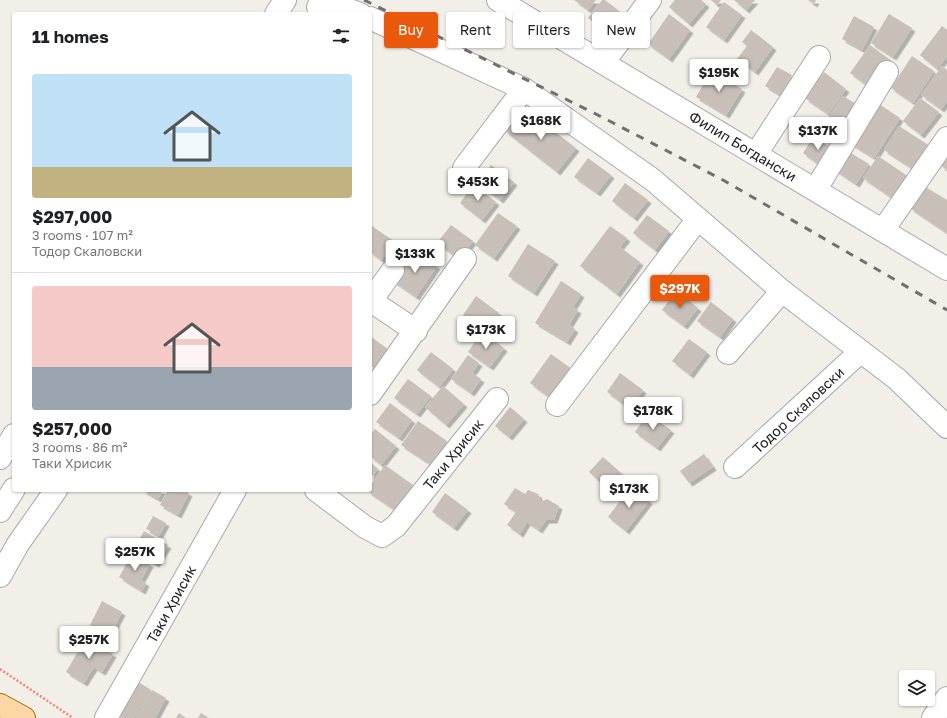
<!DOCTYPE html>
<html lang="en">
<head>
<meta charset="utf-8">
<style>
  body { margin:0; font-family:"Golos Text",sans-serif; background:#f2f2f2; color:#202124; height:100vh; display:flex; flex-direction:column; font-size:15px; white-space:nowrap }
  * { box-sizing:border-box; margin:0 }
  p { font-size:13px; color:#757577 }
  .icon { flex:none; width:22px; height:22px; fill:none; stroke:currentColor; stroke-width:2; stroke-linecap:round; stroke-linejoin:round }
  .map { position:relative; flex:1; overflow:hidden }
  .drawer { position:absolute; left:12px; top:12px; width:360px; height:480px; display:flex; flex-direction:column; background:#fff; border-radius:4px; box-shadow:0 1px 3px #0004 }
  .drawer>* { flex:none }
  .guide { position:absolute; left:384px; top:12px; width:380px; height:36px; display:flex; gap:8px }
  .fabs { position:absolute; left:899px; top:670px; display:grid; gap:8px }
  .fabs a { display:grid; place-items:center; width:36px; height:36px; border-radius:4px; background:#fff; box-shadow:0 1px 3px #0004; font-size:20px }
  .price { position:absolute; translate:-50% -34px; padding:0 9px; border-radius:4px; background:#fff; color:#222; font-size:13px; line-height:26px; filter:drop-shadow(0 1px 2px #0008) }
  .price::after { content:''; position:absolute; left:50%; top:24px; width:12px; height:9px; margin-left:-6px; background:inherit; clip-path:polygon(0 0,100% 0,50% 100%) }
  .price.active { background:#ea580c; color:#fff }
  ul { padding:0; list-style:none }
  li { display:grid; align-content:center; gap:8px; height:212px; padding:0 20px }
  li+li { border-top:1px solid #e0e0e0 }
  li span { display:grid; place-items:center; height:124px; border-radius:4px; color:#555 }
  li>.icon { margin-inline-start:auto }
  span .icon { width:72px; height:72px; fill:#fffc; stroke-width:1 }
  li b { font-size:17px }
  h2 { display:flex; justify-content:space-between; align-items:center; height:48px; padding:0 20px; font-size:17px }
  .tag { padding:0 14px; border-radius:4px; background:#fff; box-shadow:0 1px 3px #0004; font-size:14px; line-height:36px }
  .tag.active { background:#ea580c; color:#fff }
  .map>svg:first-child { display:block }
  .building { fill:#c7bfb8; filter:url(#shadow) }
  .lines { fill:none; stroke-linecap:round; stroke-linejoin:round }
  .minor-casing { stroke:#a9a9a9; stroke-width:24 }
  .major-casing { stroke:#a06b00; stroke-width:24 }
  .path { stroke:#fa8072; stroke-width:2.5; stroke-dasharray:2 2; stroke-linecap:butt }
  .minor { stroke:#fff; stroke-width:22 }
  .major { stroke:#fcd6a4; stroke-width:22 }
  .rail { stroke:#707070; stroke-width:3; stroke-dasharray:8 8; stroke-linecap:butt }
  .labels { text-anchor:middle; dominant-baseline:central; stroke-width:3; stroke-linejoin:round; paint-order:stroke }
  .street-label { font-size:14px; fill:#222; stroke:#fff }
</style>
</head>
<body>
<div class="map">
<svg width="947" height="718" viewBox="0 0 947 718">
  <defs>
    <filter id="shadow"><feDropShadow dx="3.5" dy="3.5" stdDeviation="0" flood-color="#0004"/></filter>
  </defs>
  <rect width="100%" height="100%" fill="#f2efe9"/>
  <g class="building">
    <polygon points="574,0 596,0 588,10"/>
    <polygon points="602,0 605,0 627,17 605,44 595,36 601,29 588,18"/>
    <polygon points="675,0 701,0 706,4 689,24 669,7"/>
    <polygon points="711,0 721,0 717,5"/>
    <polygon points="734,0 755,0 746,10"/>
    <polygon points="808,0 816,0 814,4"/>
    <polygon points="724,2 742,15 724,40 706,27"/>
    <polygon points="669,14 690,30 669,59 648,44"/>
    <polygon points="889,14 912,28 893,57 871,43"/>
    <polygon points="854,16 874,27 862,50 842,39"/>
    <polygon points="942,26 947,30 947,56 937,69 920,55"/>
    <polygon points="751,30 773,47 755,72 737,59 747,46 742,42"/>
    <polygon points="870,45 893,62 872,89 850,73"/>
    <polygon points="912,56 934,71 913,103 891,88"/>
    <polygon points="942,66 947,70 947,101 941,109 921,95"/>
    <polygon points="777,67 792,75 780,95 765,86"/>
    <polygon points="711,71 742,89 726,115 696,97"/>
    <polygon points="824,72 846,89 828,114 805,98"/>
    <polygon points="843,96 861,107 845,132 826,121"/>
    <polygon points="920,98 939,112 921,135 903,121"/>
    <polygon points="876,102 900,118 874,158 850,143"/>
    <polygon points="529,112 576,148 557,172 505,131 517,115 523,120"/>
    <polygon points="899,126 930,146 915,170 884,150"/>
    <polygon points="814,136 833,149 821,166 803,153"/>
    <polygon points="844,149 869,164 856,184 832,168"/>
    <polygon points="878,156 909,177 894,199 863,178"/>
    <polygon points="588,158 611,175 597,193 574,177"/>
    <polygon points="947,158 947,170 941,166"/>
    <polygon points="491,165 514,182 500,200 478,183"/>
    <polygon points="625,183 648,200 634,218 612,201"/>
    <polygon points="473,185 496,202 482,220 460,203"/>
    <polygon points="924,186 947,200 947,233 910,208"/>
    <polygon points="498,213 517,226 494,258 475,245"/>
    <polygon points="647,215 669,231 655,250 633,233"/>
    <polygon points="451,225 473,241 459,259 437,243"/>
    <polygon points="372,226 395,242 381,260 370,252 370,228"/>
    <polygon points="610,226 627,238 620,247 640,262 617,294 580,266"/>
    <polygon points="528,244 555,261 534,293 508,276"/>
    <polygon points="414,251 437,266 416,297 393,281"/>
    <polygon points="561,281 581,294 573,307 578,310 569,325 575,329 567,342 535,323"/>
    <polygon points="676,291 698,308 684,326 662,310"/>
    <polygon points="476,296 499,313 485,331 463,315"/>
    <polygon points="711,302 733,319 720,337 697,321"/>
    <polygon points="482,332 504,348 490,367 468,352"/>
    <polygon points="370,336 389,350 375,369 370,365"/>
    <polygon points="689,339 707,352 690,375 672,361"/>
    <polygon points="431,352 453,369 439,387 417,370"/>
    <polygon points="551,354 576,372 554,401 530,383"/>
    <polygon points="468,355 479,363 472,373 481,379 471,393 451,379"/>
    <polygon points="620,373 643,390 629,408 607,392"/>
    <polygon points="408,379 431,396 417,414 394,398"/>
    <polygon points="443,386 464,404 446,425 425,407"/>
    <polygon points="390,403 412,420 399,438 376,422"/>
    <polygon points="510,407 524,419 509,437 495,426"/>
    <polygon points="648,414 671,430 657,448 635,432"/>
    <polygon points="418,421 447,441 430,464 401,445"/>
    <polygon points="375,429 396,446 381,465 370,456 370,435"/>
    <polygon points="704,454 713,467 689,483 680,471"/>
    <polygon points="603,457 621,473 607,488 589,472"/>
    <polygon points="370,462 378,469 370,479"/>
    <polygon points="385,465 413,485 395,510 367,491 370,490 370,486"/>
    <polygon points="631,486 649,501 626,531 608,517"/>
    <polygon points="515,488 525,494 528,490 538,494 541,502 547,499 559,506 554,520 546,520 539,530 527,522 520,534 507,525 516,512 504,504"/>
    <polygon points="142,490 163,490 158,499"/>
    <polygon points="168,490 183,490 189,493 178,515 160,505"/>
    <polygon points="445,493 468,510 454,528 432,512"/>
    <polygon points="153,516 166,523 159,536 146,529"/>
    <polygon points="144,531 168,545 156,564 133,551"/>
    <polygon points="132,554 150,564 141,580 146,583 142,591 119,577"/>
    <polygon points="102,601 122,612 110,635 90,625"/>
    <polygon points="86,638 113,654 102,672 94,667 84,683 66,672"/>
    <polygon points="135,680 151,690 134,718 123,718 116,713"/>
    <polygon points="152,690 166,698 155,718 136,718"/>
    <polygon points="179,713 186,718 176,718"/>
    <polygon points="201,713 209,718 198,718"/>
  </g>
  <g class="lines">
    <g class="minor-casing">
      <g id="minor">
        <polyline points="498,0 947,269"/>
        <polyline points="318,7 344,8 360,14"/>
        <polyline points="276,14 285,0"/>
        <polyline points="370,18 524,89 653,180 782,291 897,379 947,427"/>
        <polyline points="603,63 650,0"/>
        <polyline points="756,154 819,57"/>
        <polyline points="464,168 524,89"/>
        <polyline points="816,189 887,72"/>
        <polyline points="883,230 947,138"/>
        <polyline points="371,301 416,331"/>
        <polyline points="370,302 393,270"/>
        <polyline points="728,353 782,291"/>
        <polyline points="370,394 465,259"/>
        <polyline points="557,405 697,220"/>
        <polyline points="0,458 14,435"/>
        <polyline points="735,467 860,352"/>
        <polyline points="316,490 365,527 382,536 396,526 497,399"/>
        <polyline points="0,511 14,489"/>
        <polyline points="0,576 18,544 56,490"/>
        <polyline points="106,718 235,490"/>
        <polyline points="933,718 947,698"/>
      </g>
    </g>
    <g class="major-casing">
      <polyline id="major" points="0,705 24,718"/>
    </g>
    <polyline class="path" points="0,669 73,718"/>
    <use href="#minor" class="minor"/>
    <use href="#major" class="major"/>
    <polyline class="rail" points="364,0 594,113 723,180 947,310"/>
  </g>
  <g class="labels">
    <g class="street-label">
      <text transform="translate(743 146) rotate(31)">Филип Богдански</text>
      <text transform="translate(798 410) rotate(-43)">Тодор Скаловски</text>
      <text transform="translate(453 454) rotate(-51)">Таки Хрисик</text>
      <text transform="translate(171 604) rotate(-61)">Таки Хрисик</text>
    </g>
  </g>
</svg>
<div class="fabs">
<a><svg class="icon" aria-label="layers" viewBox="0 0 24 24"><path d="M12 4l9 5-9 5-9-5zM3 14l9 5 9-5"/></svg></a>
</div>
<b class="price" style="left:719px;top:93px">$195K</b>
<b class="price" style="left:541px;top:141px">$168K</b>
<b class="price" style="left:818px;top:151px">$137K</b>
<b class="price" style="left:478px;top:202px">$453K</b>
<b class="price" style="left:415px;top:274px">$133K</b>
<b class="price active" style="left:680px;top:309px">$297K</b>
<b class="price" style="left:486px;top:350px">$173K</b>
<b class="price" style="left:653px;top:431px">$178K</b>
<b class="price" style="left:629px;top:509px">$173K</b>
<b class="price" style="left:135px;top:572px">$257K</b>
<b class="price" style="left:89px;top:660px">$257K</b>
<div class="guide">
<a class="tag active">Buy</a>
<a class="tag">Rent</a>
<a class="tag">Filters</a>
<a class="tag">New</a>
</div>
<section class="drawer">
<h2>11 homes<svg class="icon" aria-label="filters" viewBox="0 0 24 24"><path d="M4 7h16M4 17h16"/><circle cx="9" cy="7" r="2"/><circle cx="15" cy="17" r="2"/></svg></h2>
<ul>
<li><span style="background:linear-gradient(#bfe0f5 75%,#c2b280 0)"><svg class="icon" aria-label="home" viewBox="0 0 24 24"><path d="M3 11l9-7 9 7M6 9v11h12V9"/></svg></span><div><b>$297,000</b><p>3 rooms · 107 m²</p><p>Тодор Скаловски</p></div></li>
<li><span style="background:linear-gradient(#f6c9c9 65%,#9aa5b1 0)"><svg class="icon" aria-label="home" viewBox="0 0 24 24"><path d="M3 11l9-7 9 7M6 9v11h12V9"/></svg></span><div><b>$257,000</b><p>3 rooms · 86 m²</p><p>Таки Хрисик</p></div></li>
</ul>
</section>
</div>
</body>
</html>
